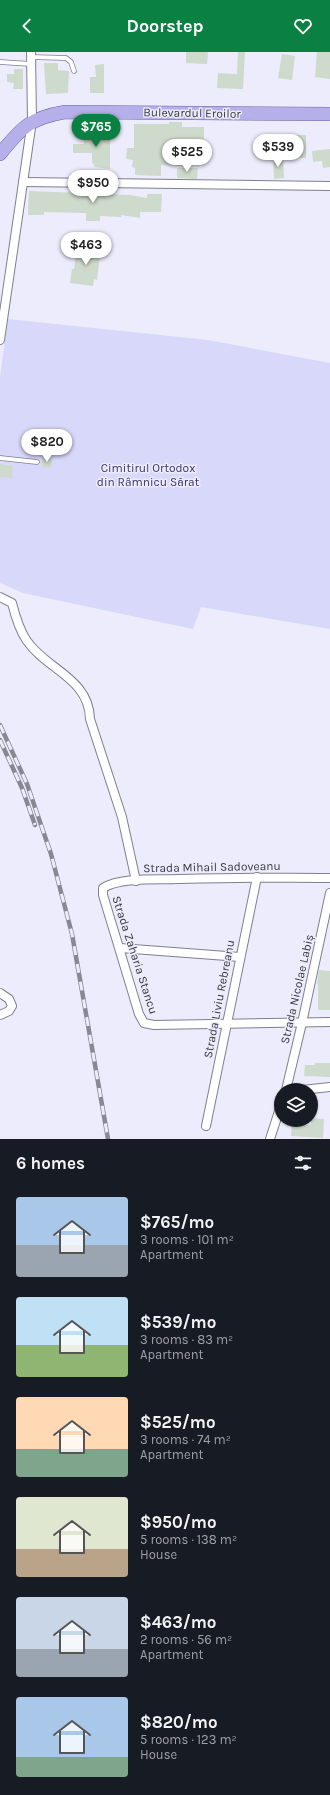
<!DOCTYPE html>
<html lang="en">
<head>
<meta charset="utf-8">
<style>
  body { margin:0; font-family:Karla,sans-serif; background:#242831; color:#f1f3f6; height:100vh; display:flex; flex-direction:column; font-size:15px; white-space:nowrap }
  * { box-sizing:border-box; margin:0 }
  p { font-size:13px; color:#9ea1a6 }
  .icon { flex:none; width:22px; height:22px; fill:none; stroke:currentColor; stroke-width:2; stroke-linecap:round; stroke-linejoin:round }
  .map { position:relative; height:1087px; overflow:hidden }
  .details { display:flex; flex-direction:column; background:#171b24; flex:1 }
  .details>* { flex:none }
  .tools { position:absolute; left:274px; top:1031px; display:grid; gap:8px }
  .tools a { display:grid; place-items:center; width:44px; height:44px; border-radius:50%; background:#171b24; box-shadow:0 1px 3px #0004; font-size:20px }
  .price { position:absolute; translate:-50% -34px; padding:0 9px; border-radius:14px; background:#fff; color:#222; font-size:13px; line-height:26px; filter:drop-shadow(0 1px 2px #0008) }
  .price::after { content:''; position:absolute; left:50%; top:24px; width:12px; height:9px; margin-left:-6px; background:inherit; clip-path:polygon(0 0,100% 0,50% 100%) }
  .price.active { background:#0b8043; color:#fff }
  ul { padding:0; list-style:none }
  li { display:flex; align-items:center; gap:12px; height:100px; padding:0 16px }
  li span { display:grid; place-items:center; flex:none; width:112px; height:80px; border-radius:4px; color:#555 }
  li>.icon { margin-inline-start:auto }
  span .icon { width:48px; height:48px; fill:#fffc; stroke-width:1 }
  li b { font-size:17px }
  h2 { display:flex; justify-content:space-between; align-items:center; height:48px; padding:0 16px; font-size:17px }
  header { display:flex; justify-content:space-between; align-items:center; height:52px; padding:0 16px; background:#0b8043; color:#fff; font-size:18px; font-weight:700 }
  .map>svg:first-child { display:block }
  .green { fill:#d8d8fa }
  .building { fill:#cedacb }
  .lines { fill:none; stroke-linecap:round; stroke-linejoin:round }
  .service-casing { stroke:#7f7f8f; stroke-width:5.5 }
  .minor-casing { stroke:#7f7f8f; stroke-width:10 }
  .primary-casing { stroke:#6a64a4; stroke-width:14 }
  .service { stroke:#fff; stroke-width:4 }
  .minor { stroke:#fff; stroke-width:8 }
  .primary { stroke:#b5b0e9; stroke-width:13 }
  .rail-casing { stroke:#888893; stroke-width:4.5 }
  .rail { stroke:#ececfd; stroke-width:3; stroke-dasharray:9; stroke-linecap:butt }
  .labels { text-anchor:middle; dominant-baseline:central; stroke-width:3; stroke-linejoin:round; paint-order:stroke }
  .street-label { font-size:12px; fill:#39393f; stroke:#ececfd }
  .park-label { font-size:12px; fill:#3a336c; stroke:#ececfd }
</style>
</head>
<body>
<header><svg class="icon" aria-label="back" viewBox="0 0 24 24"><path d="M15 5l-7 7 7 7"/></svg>Doorstep<svg class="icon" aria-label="heart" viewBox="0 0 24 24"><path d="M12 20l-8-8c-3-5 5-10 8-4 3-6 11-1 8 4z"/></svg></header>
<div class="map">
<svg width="330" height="1087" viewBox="0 0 330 1087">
  <rect width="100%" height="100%" fill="#ececfd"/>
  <polygon class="green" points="8,267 208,288 330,311 330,577 201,555 193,577 23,541 0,531 0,325"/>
  <g class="building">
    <polygon points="186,0 208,0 207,12 186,11"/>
    <polygon points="238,0 245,0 243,37 217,36 218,21 237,22"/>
    <polygon points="317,0 330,0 330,27 315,25"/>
    <polygon points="282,2 295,4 292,28 278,26"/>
    <polygon points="44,11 58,11 58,18 69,19 68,41 46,42"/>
    <polygon points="104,12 104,41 90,41 90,25 96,25 95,13"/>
    <polygon points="14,17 23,17 23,37 13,37 14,31 7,30 7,22 14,22"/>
    <polygon points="169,70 182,70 182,75 204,75 204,96 185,96 183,114 161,113 161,124 135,123 135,116 132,115 133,108 126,107 127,96 134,96 134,72 169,72"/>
    <polygon points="84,80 110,80 110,117 95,115 92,110 92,101 73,101 73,92 84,92"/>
    <polygon points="290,83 306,83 306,106 291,106"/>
    <polygon points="330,97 330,115 323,116 322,109 313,110 312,99"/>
    <polygon points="283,105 284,126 274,127 273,106"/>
    <polygon points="177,116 198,116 197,127 177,126"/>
    <polygon points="29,139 130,143 147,146 147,142 162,142 161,160 140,160 140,166 121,163 121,165 100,164 100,169 86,169 86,161 44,160 44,163 28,163"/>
    <polygon points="77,194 101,196 97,228 94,227 93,234 70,231 72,217 74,217"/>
    <polygon points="42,406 52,407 51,416 42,415"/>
    <polygon points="0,412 13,414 12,426 0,425"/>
    <polygon points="319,918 330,919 330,958 318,958 318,932 317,932"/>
    <polygon points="315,1011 330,1011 330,1025 304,1024 305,1013 315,1013"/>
    <polygon points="311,1066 324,1067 323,1086 291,1084 292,1072 311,1073"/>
  </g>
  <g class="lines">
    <g class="service-casing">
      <g id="service">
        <polyline points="31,5 66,6 71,10 74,19"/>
        <polyline points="0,10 31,12"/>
        <polyline points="0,406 37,410"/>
      </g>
    </g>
    <g class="minor-casing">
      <g id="minor">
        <polyline points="23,130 330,134"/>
        <polyline points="0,288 32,69 31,0"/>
        <path d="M0,545L12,551C15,563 20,579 27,589C47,618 89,626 90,667L122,765L136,829"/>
        <path d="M330,826C279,825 229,826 178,827C158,828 120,825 103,836V843L139,962L144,971L154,973L330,970"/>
        <polyline points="120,896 240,905"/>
        <polyline points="0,941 9,947 12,954 9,959 0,963"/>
        <polyline points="286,1038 302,971 330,841"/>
        <polyline points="302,1038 330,1035"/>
        <polyline points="206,1074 257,825"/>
        <polyline points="270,1087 281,1053"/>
      </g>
    </g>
    <g class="primary-casing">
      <path id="primary" d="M0,102C22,75 30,66 65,60L330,62"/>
    </g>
    <use href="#service" class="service"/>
    <use href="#minor" class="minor"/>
    <use href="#primary" class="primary"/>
    <g class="rail-casing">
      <g id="rail">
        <polyline points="0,673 27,732 51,802 72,882 108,1087"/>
        <polyline points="0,688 22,736 35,773"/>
      </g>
    </g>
    <use href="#rail" class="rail"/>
  </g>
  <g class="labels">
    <g class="street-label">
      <text transform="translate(192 61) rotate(1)">Bulevardul Eroilor</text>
      <text transform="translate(212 815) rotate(-1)">Strada Mihail Sadoveanu</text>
      <text transform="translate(135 903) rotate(72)">Strada Zaharia Stancu</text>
      <text transform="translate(297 937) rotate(-77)">Strada Nicolae Labiș</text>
      <text transform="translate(219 947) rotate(-79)">Strada Liviu Rebreanu</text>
    </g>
    <g class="park-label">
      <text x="148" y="416">Cimitirul Ortodox<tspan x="148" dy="14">din Râmnicu Sărat</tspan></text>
    </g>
  </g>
</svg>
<div class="tools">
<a><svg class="icon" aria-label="layers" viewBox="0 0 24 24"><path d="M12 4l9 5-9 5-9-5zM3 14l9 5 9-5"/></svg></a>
</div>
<b class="price active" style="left:96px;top:96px">$765</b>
<b class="price" style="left:278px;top:116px">$539</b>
<b class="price" style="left:187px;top:121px">$525</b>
<b class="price" style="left:93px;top:152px">$950</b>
<b class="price" style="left:86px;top:214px">$463</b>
<b class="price" style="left:47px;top:411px">$820</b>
</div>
<section class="details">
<h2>6 homes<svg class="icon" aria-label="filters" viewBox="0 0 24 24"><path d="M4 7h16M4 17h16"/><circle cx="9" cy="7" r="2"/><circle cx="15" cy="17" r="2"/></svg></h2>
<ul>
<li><span style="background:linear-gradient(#a9c7e8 60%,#9aa5b1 0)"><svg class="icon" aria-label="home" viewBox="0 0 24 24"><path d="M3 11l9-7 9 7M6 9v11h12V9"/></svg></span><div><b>$765/mo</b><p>3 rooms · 101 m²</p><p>Apartment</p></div></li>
<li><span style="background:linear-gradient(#bfe0f5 60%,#8fb573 0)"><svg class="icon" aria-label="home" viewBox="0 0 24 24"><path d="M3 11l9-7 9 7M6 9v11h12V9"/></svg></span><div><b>$539/mo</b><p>3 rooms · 83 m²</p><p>Apartment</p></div></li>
<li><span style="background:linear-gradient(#ffd9b3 65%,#7fa58c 0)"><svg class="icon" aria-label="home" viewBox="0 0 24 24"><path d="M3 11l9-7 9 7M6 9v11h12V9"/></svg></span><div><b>$525/mo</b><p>3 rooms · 74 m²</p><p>Apartment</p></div></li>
<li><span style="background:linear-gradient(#dfe7d0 65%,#b9a48a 0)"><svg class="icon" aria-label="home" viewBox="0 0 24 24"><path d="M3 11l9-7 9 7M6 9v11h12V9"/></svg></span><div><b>$950/mo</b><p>5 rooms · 138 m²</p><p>House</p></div></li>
<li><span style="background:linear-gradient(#c9d6e8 65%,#9aa5b1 0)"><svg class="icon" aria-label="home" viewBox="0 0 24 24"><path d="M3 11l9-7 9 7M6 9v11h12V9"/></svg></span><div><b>$463/mo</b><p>2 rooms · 56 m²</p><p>Apartment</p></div></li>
<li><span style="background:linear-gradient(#a9c7e8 75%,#7fa58c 0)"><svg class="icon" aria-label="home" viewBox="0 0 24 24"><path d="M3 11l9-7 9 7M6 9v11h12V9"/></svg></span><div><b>$820/mo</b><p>5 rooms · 123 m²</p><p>House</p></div></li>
</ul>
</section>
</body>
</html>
